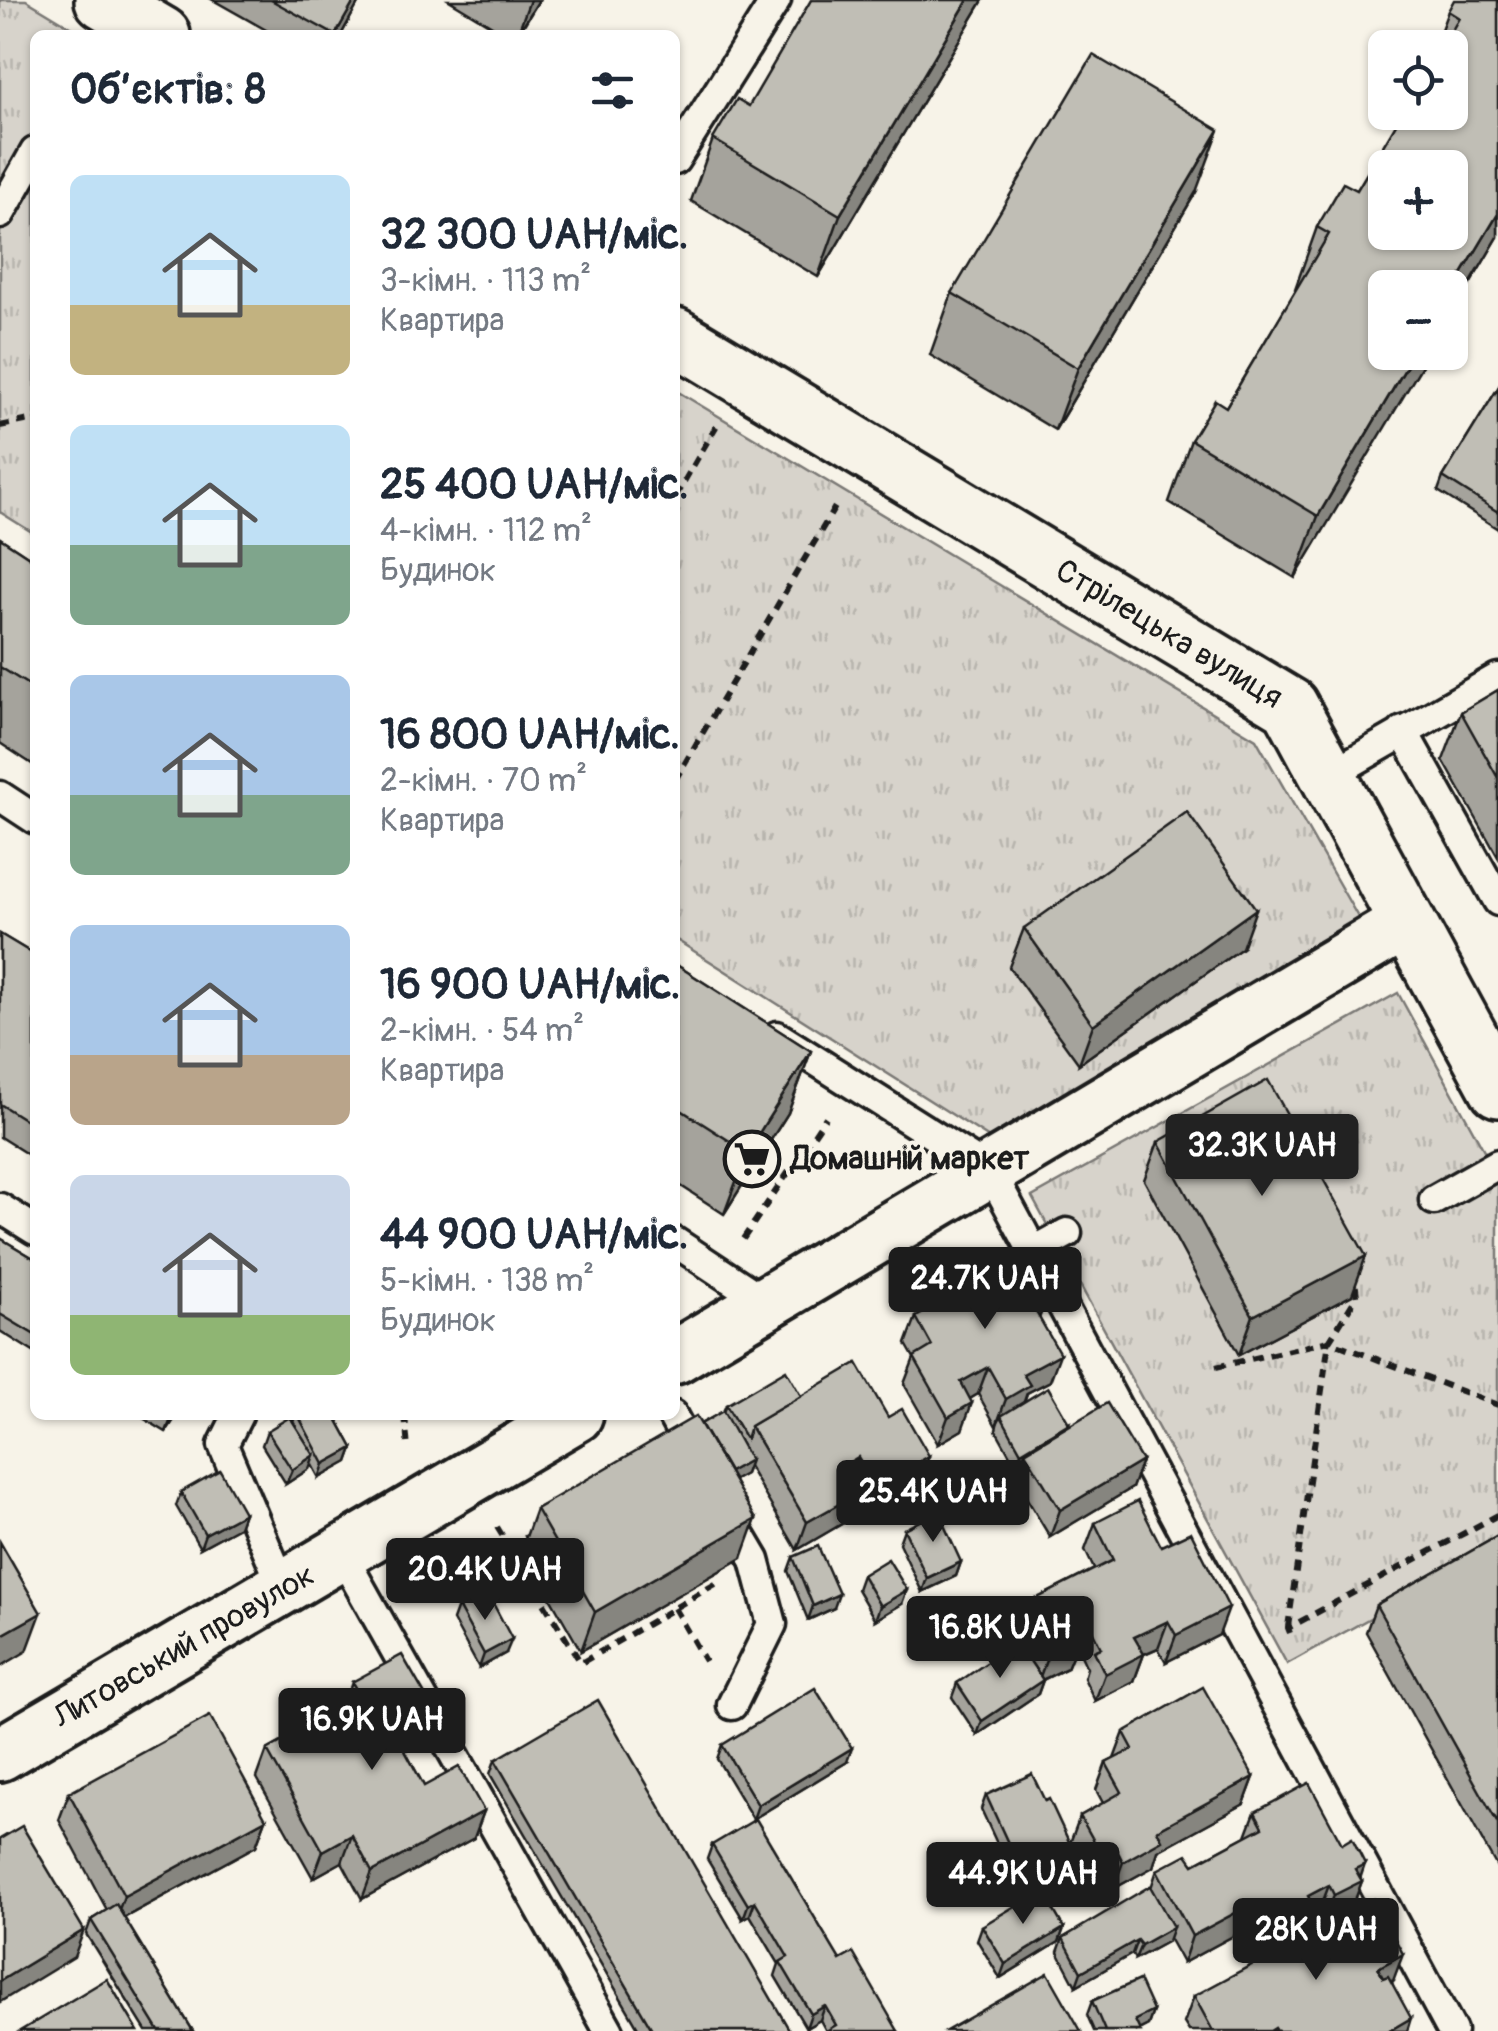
<!DOCTYPE html>
<html lang="uk">
<head>
<meta charset="utf-8">
<style>
  body { margin:0; font-family:Pangolin,sans-serif; background:#f6f6f7; color:#1f2937; height:100vh; display:flex; flex-direction:column; font-size:38px; white-space:nowrap }
  * { box-sizing:border-box; margin:0 }
  p { font-size:32px; color:#747a83 }
  .icon { flex:none; width:55px; height:55px; fill:none; stroke:currentColor; stroke-width:2; stroke-linecap:round; stroke-linejoin:round }
  .map { position:relative; flex:1; overflow:hidden }
  .details { position:absolute; left:30px; top:30px; width:650px; height:1390px; display:flex; flex-direction:column; background:#fff; border-radius:15px; box-shadow:0 2px 8px #0004 }
  .details>* { flex:none }
  .fabs { position:absolute; left:1368px; top:30px; display:grid; gap:20px }
  .fabs a { display:grid; place-items:center; width:100px; height:100px; border-radius:15px; background:#fff; box-shadow:0 2px 8px #0004; font-size:50px }
  .price { position:absolute; translate:-50% -85px; padding:0 22px; border-radius:10px; background:#1c1c1c; color:#fff; font-size:32px; line-height:65px; filter:drop-shadow(0 2px 5px #0008) }
  .price::after { content:''; position:absolute; left:50%; top:60px; width:30px; height:22px; margin-left:-15px; background:inherit; clip-path:polygon(0 0,100% 0,50% 100%) }
  .price.current { background:#222; color:#fff }
  ul { padding:0; list-style:none }
  li { display:flex; align-items:center; gap:30px; height:250px; padding:0 40px }
  li span { display:grid; place-items:center; flex:none; width:280px; height:200px; border-radius:15px; color:#555 }
  li>.icon { margin-inline-start:auto }
  span .icon { width:120px; height:120px; fill:#fffc; stroke-width:1 }
  li b { font-size:42px }
  h2 { display:flex; justify-content:space-between; align-items:center; height:120px; padding:0 40px; font-size:42px }
  .map>svg:first-child { display:block }
  .park { fill:url(#park-tufts); stroke:#7a7874; stroke-width:2.5 }
  .lines { fill:none; stroke-linecap:round; stroke-linejoin:round }
  .lane-casing { stroke:#1c1c1c; stroke-width:35 }
  .street-casing { stroke:#1c1c1c; stroke-width:60 }
  .secondary-casing { stroke:#1c1c1c; stroke-width:62 }
  .path { stroke:#1c1c1c; stroke-width:6; stroke-dasharray:10 8; stroke-linecap:butt }
  .lane { stroke:#f7f3e8; stroke-width:28 }
  .street { stroke:#f7f3e8; stroke-width:52 }
  .secondary { stroke:#f7f3e8; stroke-width:55 }
  .wall { fill:#a5a39c; stroke:#1c1c1c; stroke-width:2.5 }
  .shaded-wall { fill:#86857f; stroke:#1c1c1c; stroke-width:2.5 }
  .building { fill:#c0beb5; stroke:#1c1c1c; stroke-width:2.5; fill-rule:evenodd }
  .labels { text-anchor:middle; dominant-baseline:central; stroke-width:8; stroke-linejoin:round; paint-order:stroke }
  .street-label { font-size:32px; fill:#1c1c1c; stroke:#f7f3e8 }
  .poi-label { font-size:32px; font-weight:bold; fill:#1c1c1c; stroke:#f7f3e8; text-anchor:start }
</style>
</head>
<body>
<div class="map">
<svg width="1498" height="2031" viewBox="0 0 1498 2031">
  <defs>
    <pattern id="park-tufts" width="24" height="20" patternUnits="userSpaceOnUse" patternTransform="scale(2.5)"><rect width="24" height="20" fill="#d7d3cb"/><path d="M3 7l-1-3M5 7V3M7 7l1-3M15 17l-1-3M17 17v-4M19 17l1-3" fill="none" stroke="#b8b5ae"/></pattern>
  </defs>
  <rect width="100%" height="100%" fill="#f7f3e8"/>
  <filter id="ink" filterUnits="userSpaceOnUse"><feTurbulence type="fractalNoise" baseFrequency=".01" numOctaves="2"/><feDisplacementMap in="SourceGraphic" scale="20" xChannelSelector="R" yChannelSelector="G"/><feConvolveMatrix kernelMatrix="1 2 1 2 8 2 1 2 1" color-interpolation-filters="sRGB"/></filter>
  <g filter="url(#ink)">
    <g class="park">
      <polygon points="0,0 26,0 84,35 35,35 35,534 0,512"/>
      <polygon points="675,390 1256,739 1359,919 994,1141 675,939"/>
      <polygon points="1398,993 1498,1176 1498,1547 1287,1664 1032,1197"/>
    </g>
    <g class="lines">
      <g class="lane-casing">
        <g id="lane">
          <polyline points="675,160 776,0"/>
          <polyline points="0,214 35,152"/>
          <polyline points="1403,731 1498,901"/>
          <polyline points="1328,776 1498,678"/>
          <polyline points="0,796 35,819"/>
          <polyline points="777,1036 990,1171 1452,2031"/>
          <polyline points="1434,1200 1498,1164"/>
          <polyline points="0,1208 35,1230"/>
          <polyline points="675,1242 767,1303"/>
          <polyline points="1032,1252 1067,1233"/>
          <polyline points="238,1415 223,1445 283,1587"/>
          <polyline points="672,1415 695,1457"/>
          <polyline points="729,1516 755,1560 772,1624 732,1705"/>
          <polyline points="341,1553 609,2031"/>
        </g>
      </g>
      <g class="street-casing">
        <g id="street">
          <polyline points="675,1357 1407,922"/>
          <polyline points="0,1754 576,1415"/>
        </g>
      </g>
      <g class="secondary-casing">
        <g id="secondary">
          <polyline points="103,0 162,35"/>
          <polyline points="675,336 1290,706 1498,1089"/>
        </g>
      </g>
      <g class="path">
        <polyline points="0,426 35,419"/>
        <polyline points="675,497 717,425"/>
        <polyline points="675,780 835,507"/>
        <polyline points="743,1239 826,1117"/>
        <polyline points="1216,1367 1329,1341 1498,1405"/>
        <polyline points="405,1415 408,1449"/>
        <polyline points="497,1527 581,1663 717,1583"/>
        <polyline points="509,1547 530,1535"/>
        <polyline points="674,1608 705,1661"/>
        <polyline points="1288,1627 1329,1341 1357,1296 1355,1280"/>
        <polyline points="1290,1633 1288,1628 1498,1515"/>
      </g>
      <use href="#lane" class="lane"/>
      <use href="#street" class="street"/>
      <use href="#secondary" class="secondary"/>
    </g>
    <g class="wall">
      <polygon points="213,0 360,0 341,35 275,35"/>
      <polygon points="449,0 539,0 518,35 507,35"/>
      <polygon points="983,0 818,277 691,201 713,139 749,106"/>
      <polygon points="1498,0 1498,237 1450,318 1450,288 1385,352 1295,578 1169,502 1191,440 1226,407 1296,290 1295,289 1317,227 1357,190 1450,48 1434,48 1448,11"/>
      <polygon points="1196,192 1055,430 930,355 952,293"/>
      <polygon points="1498,388 1498,529 1438,491 1443,477"/>
      <polygon points="0,538 35,561 35,766 0,743"/>
      <polygon points="1498,690 1498,857 1443,760 1461,712"/>
      <polygon points="1024,928 1242,948 1079,1064 1009,967"/>
      <polygon points="0,934 35,955 35,1159 0,1137"/>
      <polygon points="675,964 811,1051 788,1113 724,1214 675,1182"/>
      <polygon points="1158,1142 1352,1295 1239,1355 1144,1180"/>
      <polygon points="0,1238 35,1259 35,1353 0,1331"/>
      <polygon points="1013,1262 1047,1297 1039,1317 1050,1381 1027,1393 1024,1402 1069,1423 1067,1427 1142,1461 1132,1488 1050,1537 1015,1479 1021,1462 1016,1466 996,1430 997,1425 996,1426 978,1394 970,1399 962,1430 938,1444 904,1384 914,1358 906,1344 916,1317 934,1307 941,1288"/>
      <polygon points="801,1396 919,1483 866,1514 848,1484 845,1522 797,1550 748,1466 745,1474 734,1480 742,1558 581,1651 522,1548 536,1509 723,1412 726,1405"/>
      <polygon points="138,1415 177,1415 166,1432"/>
      <polygon points="296,1415 335,1415 353,1448 348,1462 319,1478 311,1463 309,1469 286,1484 262,1445 267,1431 293,1422"/>
      <polygon points="181,1492 244,1513 239,1527 200,1548 176,1506"/>
      <polygon points="1095,1523 1161,1546 1219,1635 1166,1662 1158,1648 1144,1654 1134,1681 1095,1701 1084,1678 1087,1668 1077,1647 1074,1649 1067,1668 1043,1680 1038,1694 977,1735 952,1697 957,1683 1024,1652 1014,1632 1024,1605 1094,1569 1085,1550"/>
      <polygon points="904,1529 961,1562 956,1576 922,1592 899,1543"/>
      <polygon points="1498,1536 1498,1869 1366,1632 1376,1605"/>
      <polygon points="793,1557 834,1608 808,1620 788,1571"/>
      <polygon points="862,1575 902,1604 875,1620 857,1589"/>
      <polygon points="458,1606 506,1653 479,1668 453,1620"/>
      <polygon points="352,1682 425,1739 405,1751 424,1786 484,1811 474,1838 362,1899 342,1862 313,1878 257,1778 267,1750 343,1709"/>
      <polygon points="1124,1732 1254,1777 1244,1804 1158,1851 1153,1867 1113,1889 1109,1881 1096,1888 1070,1843 1080,1816 1103,1803 1096,1790 1106,1763 1114,1759"/>
      <polygon points="722,1745 847,1762 753,1819 717,1759"/>
      <polygon points="495,1760 790,2031 640,2031 490,1774"/>
      <polygon points="69,1793 266,1819 256,1846 124,1918 193,2031 146,2031 86,1934 91,1920 107,1910 59,1820"/>
      <polygon points="986,1795 1045,1801 1065,1858 1014,1880 981,1809"/>
      <polygon points="1255,1812 1360,1878 1362,1881 1352,1908 1325,1922 1319,1912 1311,1916 1304,1935 1259,1959 1244,1930 1183,1963 1169,1938 1168,1941 1135,1959 1132,1954 1076,1986 1058,1952 1063,1938 1151,1888 1157,1870 1194,1864 1246,1836"/>
      <polygon points="712,1845 840,1960 898,2031 826,2031 820,2020 806,2028 775,1976 779,1964 750,1915 743,1919 707,1859"/>
      <polygon points="982,1926 1064,1928 1059,1942 1000,1978 977,1940"/>
      <polygon points="1393,1981 1392,1982 1407,2031 1189,2031 1184,2023 1194,1996"/>
      <polygon points="1092,2001 1153,2011 1148,2025 1139,2030 1140,2031 1094,2031 1087,2015"/>
    </g>
    <g class="shaded-wall">
      <polygon points="355,0 360,0 341,35 335,35"/>
      <polygon points="530,0 539,0 517,35"/>
      <polygon points="968,0 983,0 818,277 840,215"/>
      <polygon points="1219,130 1196,192 1055,430 1078,368"/>
      <polygon points="1498,214 1498,237 1450,318 1450,294"/>
      <polygon points="1415,352 1430,352 1295,578 1318,516"/>
      <polygon points="1256,909 1242,948 1079,1064 1093,1025"/>
      <polygon points="811,1051 788,1113 724,1214 747,1152"/>
      <polygon points="1366,1256 1352,1295 1239,1355 1253,1316"/>
      <polygon points="1047,1297 1037,1324 1032,1305"/>
      <polygon points="1060,1354 1050,1381 1027,1393 1020,1413 1001,1416 996,1426 1006,1399 1023,1374"/>
      <polygon points="988,1367 978,1394 951,1410 961,1382"/>
      <polygon points="972,1403 962,1430 938,1444 948,1417"/>
      <polygon points="174,1415 177,1415 166,1432 171,1419"/>
      <polygon points="1069,1423 1063,1437 1025,1452 1021,1462 1016,1466 1021,1452"/>
      <polygon points="353,1448 348,1462 319,1478 324,1464"/>
      <polygon points="314,1455 309,1469 286,1484 292,1470"/>
      <polygon points="929,1456 919,1483 866,1514 876,1487"/>
      <polygon points="858,1457 849,1484 840,1468"/>
      <polygon points="750,1460 745,1474 718,1489 723,1475"/>
      <polygon points="1142,1461 1132,1488 1050,1537 1060,1510"/>
      <polygon points="855,1495 845,1522 797,1550 807,1522"/>
      <polygon points="244,1513 239,1527 200,1548 205,1534"/>
      <polygon points="756,1519 742,1558 581,1651 595,1612"/>
      <polygon points="961,1562 956,1576 922,1592 927,1578"/>
      <polygon points="907,1590 902,1604 875,1620 880,1606"/>
      <polygon points="839,1594 834,1608 808,1620 813,1606"/>
      <polygon points="1229,1608 1219,1635 1166,1662 1176,1635"/>
      <polygon points="41,1613 27,1651 0,1667 0,1636"/>
      <polygon points="1087,1620 1067,1668 1038,1682 1048,1655 1071,1628"/>
      <polygon points="1168,1621 1158,1648 1144,1654 1134,1681 1095,1701 1105,1674 1134,1637"/>
      <polygon points="512,1639 506,1653 479,1668 484,1654"/>
      <polygon points="1043,1680 1038,1694 977,1735 982,1721"/>
      <polygon points="435,1712 425,1739 386,1761 396,1734"/>
      <polygon points="852,1748 847,1762 753,1819 758,1805"/>
      <polygon points="1254,1777 1244,1804 1158,1851 1153,1867 1113,1889 1123,1862 1157,1830"/>
      <polygon points="484,1811 474,1838 362,1899 372,1872"/>
      <polygon points="266,1819 256,1846 114,1923 124,1896"/>
      <polygon points="352,1835 342,1862 313,1878 323,1851"/>
      <polygon points="1070,1844 1065,1858 1014,1880 1019,1867"/>
      <polygon points="1119,1854 1109,1881 1096,1888 1105,1861"/>
      <polygon points="1365,1864 1359,1882 1362,1881 1352,1908 1325,1922 1334,1895 1355,1869"/>
      <polygon points="1329,1885 1319,1912 1311,1916 1304,1935 1259,1959 1269,1932 1308,1896"/>
      <polygon points="755,1901 750,1915 743,1919 748,1905"/>
      <polygon points="1254,1903 1244,1930 1183,1963 1192,1936"/>
      <polygon points="1173,1927 1168,1941 1135,1959 1141,1945"/>
      <polygon points="1064,1928 1059,1942 1000,1978 1005,1964"/>
      <polygon points="84,1930 74,1957 0,2002 0,1981"/>
      <polygon points="1137,1940 1132,1954 1076,1986 1081,1972"/>
      <polygon points="1403,1954 1393,1981 1368,1995 1378,1968"/>
      <polygon points="825,2006 820,2020 806,2028 811,2014"/>
      <polygon points="1153,2011 1148,2025 1136,2031 1135,2020"/>
      <polygon points="1411,2018 1407,2031 1388,2031"/>
    </g>
    <g class="building">
      <polygon points="271,0 355,0 335,35"/>
      <polygon points="811,0 968,0 840,215 713,139 737,99 749,106"/>
      <path d="M1454,0H1498V214L1450,294V288H1385V352H1415L1318,516L1191,440L1215,400L1226,407L1329,234L1317,227L1343,183L1357,190L1403,112H1450V48H1442L1459,18L1448,11ZM1385,168H1450V232H1385Z"/>
      <polygon points="1093,55 1219,130 1078,368 952,293"/>
      <polygon points="1498,388 1498,512 1443,477"/>
      <polygon points="0,538 35,561 35,689 0,667"/>
      <polygon points="1498,690 1498,778 1461,712"/>
      <polygon points="1187,812 1256,909 1093,1025 1024,928"/>
      <polygon points="0,934 35,955 35,1126 0,1104"/>
      <polygon points="675,964 811,1051 747,1152 675,1106"/>
      <polygon points="1268,1080 1366,1256 1253,1316 1158,1142"/>
      <polygon points="0,1238 35,1259 35,1335 0,1314"/>
      <polygon points="1008,1251 1013,1262 1024,1256 1047,1297 1032,1305 1060,1354 1023,1374 1030,1385 1006,1399 988,1367 961,1382 972,1403 948,1417 914,1357 932,1346 916,1317 947,1300 941,1288"/>
      <polygon points="857,1363 888,1417 902,1409 929,1456 876,1487 858,1457 840,1468 855,1495 807,1522 750,1426"/>
      <polygon points="786,1370 801,1396 750,1426 746,1439 726,1405"/>
      <polygon points="1048,1387 1069,1423 1021,1452 1001,1416"/>
      <polygon points="1107,1403 1142,1461 1060,1510 1025,1452"/>
      <polygon points="723,1411 750,1460 729,1472 701,1424"/>
      <polygon points="298,1415 335,1415 353,1448 324,1464"/>
      <polygon points="696,1416 756,1519 595,1612 536,1509"/>
      <polygon points="290,1417 314,1455 292,1470 267,1431"/>
      <polygon points="220,1470 244,1513 205,1534 181,1492"/>
      <polygon points="1138,1501 1161,1546 1191,1532 1229,1608 1176,1635 1168,1621 1134,1637 1144,1654 1105,1674 1094,1651 1101,1648 1087,1620 1071,1628 1077,1641 1048,1655 1024,1605 1113,1560 1095,1523"/>
      <polygon points="938,1512 961,1562 927,1578 904,1529"/>
      <polygon points="1498,1536 1498,1824 1376,1605"/>
      <polygon points="0,1542 41,1613 0,1636"/>
      <polygon points="818,1546 839,1594 813,1606 793,1557"/>
      <polygon points="888,1559 907,1590 880,1606 862,1575"/>
      <polygon points="487,1592 512,1639 484,1654 458,1606"/>
      <polygon points="1017,1642 1043,1680 982,1721 957,1683"/>
      <polygon points="402,1655 435,1712 396,1734 424,1786 459,1767 484,1811 372,1872 352,1835 323,1851 267,1750 361,1698 352,1682"/>
      <polygon points="1203,1687 1254,1777 1157,1830 1162,1840 1123,1862 1119,1854 1105,1861 1080,1816 1122,1792 1106,1763 1133,1749 1124,1732"/>
      <polygon points="815,1688 852,1748 758,1805 722,1745"/>
      <polygon points="598,1700 790,2031 653,2031 495,1760"/>
      <polygon points="210,1716 266,1819 124,1896 69,1793"/>
      <polygon points="1032,1774 1045,1801 1049,1799 1070,1844 1019,1867 986,1795"/>
      <polygon points="1309,1783 1342,1844 1352,1838 1365,1864 1355,1869 1362,1881 1334,1895 1329,1885 1308,1896 1314,1908 1269,1932 1254,1903 1192,1936 1157,1870 1187,1854 1194,1864 1263,1827 1255,1812"/>
      <polygon points="756,1819 840,1960 853,1953 898,2031 826,2031 836,2025 825,2006 811,2014 780,1962 788,1957 755,1901 748,1905 712,1845"/>
      <polygon points="22,1826 84,1930 0,1981 0,1839"/>
      <polygon points="1150,1886 1173,1927 1141,1945 1137,1940 1081,1972 1063,1938"/>
      <polygon points="1042,1890 1064,1928 1005,1964 982,1926"/>
      <polygon points="1374,1899 1403,1954 1378,1968 1383,1978 1388,1976 1411,2018 1389,2031 1277,2031 1275,2028 1270,2031 1213,2031 1194,1996"/>
      <polygon points="116,1904 193,2031 159,2031 91,1920"/>
      <polygon points="1048,1973 1081,2031 946,2031"/>
      <polygon points="107,1979 138,2031 20,2031"/>
      <polygon points="1139,1980 1153,2011 1135,2020 1140,2031 1105,2031 1092,2001"/>
    </g>
  </g>
  <defs>
    <g id="supermarket-ring" transform="scale(2.875)"><circle r="9.5" fill="#f7f3e8" stroke="#1c1c1c" stroke-width="1.5"/><path d="M-6-5.5h2.5l.6 2H6L4.5 2H-2.5L-4.4-4H-6ZM-1.5 3.2a1.3 1.3 0 1 0 .1 0ZM3 3.2a1.3 1.3 0 1 0 .1 0Z" fill="#1c1c1c"/></g>
  </defs>
  <g fill-rule="evenodd">
    <use href="#supermarket-ring" x="752" y="1159"/>
  </g>
  <g class="labels">
    <g class="street-label">
      <text transform="translate(1169 634) rotate(31)">Стрілецька вулиця</text>
      <text transform="translate(184 1646) rotate(-30)">Литовський провулок</text>
    </g>
    <g class="poi-label">
      <text x="791" y="1159">Домашній маркет</text>
    </g>
  </g>
</svg>
<div class="fabs">
<a><svg class="icon" aria-label="locate" viewBox="0 0 24 24"><circle cx="12" cy="12" r="6"/><path d="M12 2v4M12 18v4M2 12h4M18 12h4"/></svg></a>
<a>+</a>
<a>−</a>
</div>
<b class="price current" style="left:1262px;top:1199px">32.3K UAH</b>
<b class="price" style="left:985px;top:1332px">24.7K UAH</b>
<b class="price" style="left:933px;top:1545px">25.4K UAH</b>
<b class="price" style="left:485px;top:1623px">20.4K UAH</b>
<b class="price" style="left:1000px;top:1681px">16.8K UAH</b>
<b class="price" style="left:372px;top:1773px">16.9K UAH</b>
<b class="price" style="left:1023px;top:1927px">44.9K UAH</b>
<b class="price" style="left:1316px;top:1983px">28K UAH</b>
<section class="details">
<h2>Об’єктів: 8<svg class="icon" aria-label="filters" viewBox="0 0 24 24"><path d="M4 7h16M4 17h16"/><circle cx="9" cy="7" r="2"/><circle cx="15" cy="17" r="2"/></svg></h2>
<ul>
<li><span style="background:linear-gradient(#bfe0f5 65%,#c2b280 0)"><svg class="icon" aria-label="home" viewBox="0 0 24 24"><path d="M3 11l9-7 9 7M6 9v11h12V9"/></svg></span><div><b>32 300 UAH/міс.</b><p>3-кімн. · 113 m²</p><p>Квартира</p></div></li>
<li><span style="background:linear-gradient(#bfe0f5 60%,#7fa58c 0)"><svg class="icon" aria-label="home" viewBox="0 0 24 24"><path d="M3 11l9-7 9 7M6 9v11h12V9"/></svg></span><div><b>25 400 UAH/міс.</b><p>4-кімн. · 112 m²</p><p>Будинок</p></div></li>
<li><span style="background:linear-gradient(#a9c7e8 60%,#7fa58c 0)"><svg class="icon" aria-label="home" viewBox="0 0 24 24"><path d="M3 11l9-7 9 7M6 9v11h12V9"/></svg></span><div><b>16 800 UAH/міс.</b><p>2-кімн. · 70 m²</p><p>Квартира</p></div></li>
<li><span style="background:linear-gradient(#a9c7e8 65%,#b9a48a 0)"><svg class="icon" aria-label="home" viewBox="0 0 24 24"><path d="M3 11l9-7 9 7M6 9v11h12V9"/></svg></span><div><b>16 900 UAH/міс.</b><p>2-кімн. · 54 m²</p><p>Квартира</p></div></li>
<li><span style="background:linear-gradient(#c9d6e8 70%,#8fb573 0)"><svg class="icon" aria-label="home" viewBox="0 0 24 24"><path d="M3 11l9-7 9 7M6 9v11h12V9"/></svg></span><div><b>44 900 UAH/міс.</b><p>5-кімн. · 138 m²</p><p>Будинок</p></div></li>
</ul>
</section>
</div>
</body>
</html>
